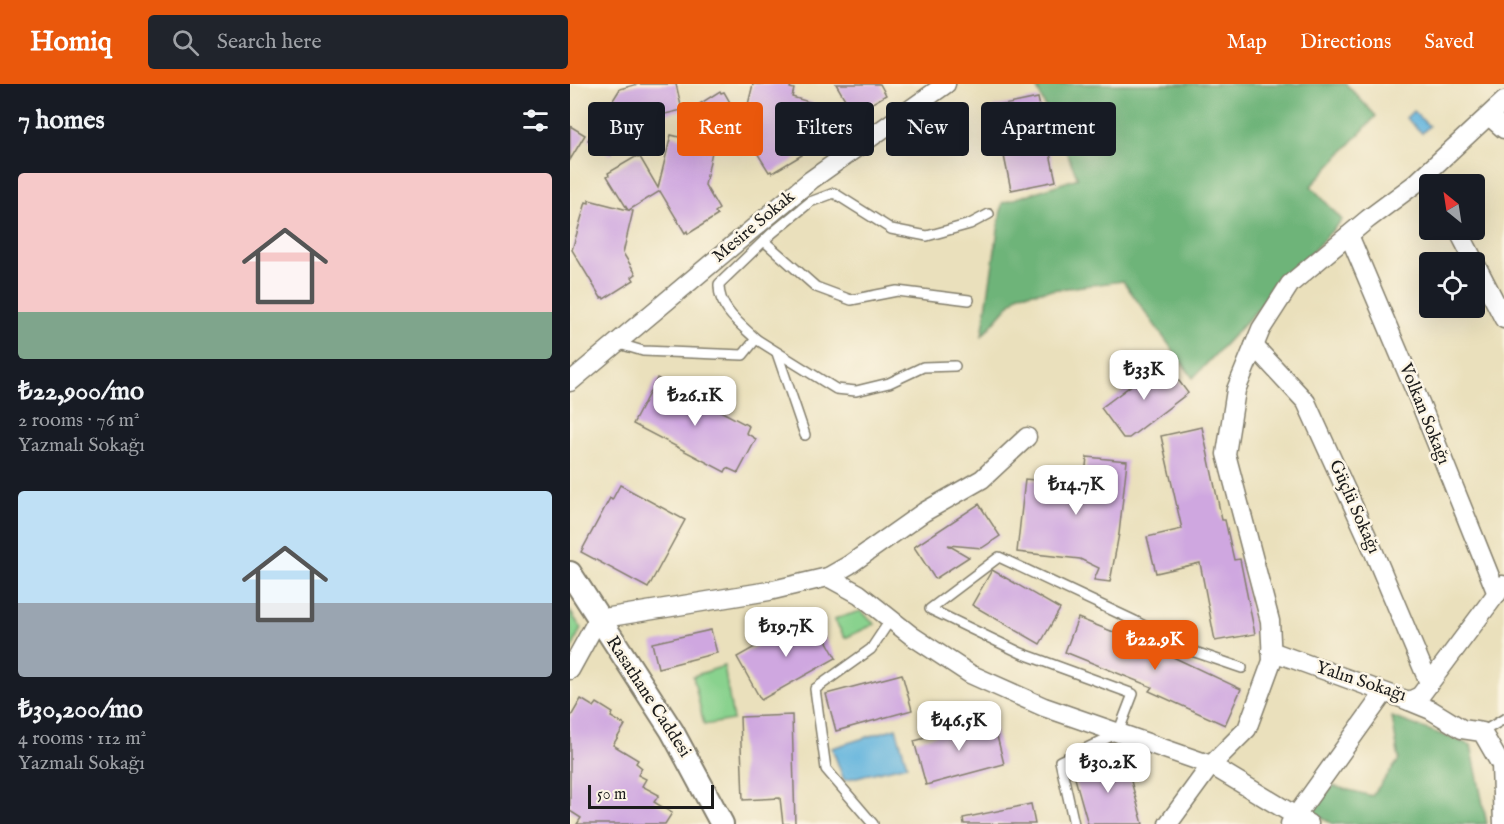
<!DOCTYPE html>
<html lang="en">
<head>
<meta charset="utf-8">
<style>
  body { margin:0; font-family:"IM FELL English",serif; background:#20242c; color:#f1f3f6; height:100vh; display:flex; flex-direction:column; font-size:22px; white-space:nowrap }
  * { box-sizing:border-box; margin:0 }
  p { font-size:20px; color:#9ea1a6 }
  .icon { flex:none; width:33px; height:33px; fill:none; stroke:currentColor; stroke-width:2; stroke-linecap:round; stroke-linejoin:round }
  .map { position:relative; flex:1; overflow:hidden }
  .sheet { display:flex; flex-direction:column; background:#171b24; width:570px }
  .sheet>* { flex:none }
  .banner { position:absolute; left:18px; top:18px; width:570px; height:54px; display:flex; gap:12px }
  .needle { width:39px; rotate:330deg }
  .tools { position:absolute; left:849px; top:90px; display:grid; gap:12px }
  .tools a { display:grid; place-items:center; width:66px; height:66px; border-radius:6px; background:#171b24; box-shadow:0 6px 24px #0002; font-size:30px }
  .scale { position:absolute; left:18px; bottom:15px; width:126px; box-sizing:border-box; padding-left:6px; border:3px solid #1c1c1c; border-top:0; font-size:16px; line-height:21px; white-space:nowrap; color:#1c1c1c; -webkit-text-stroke:4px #fcf5e5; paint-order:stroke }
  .price { position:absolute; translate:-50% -51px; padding:0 14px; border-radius:12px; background:#fff; color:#222; font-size:20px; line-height:39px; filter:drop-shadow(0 2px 3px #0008) }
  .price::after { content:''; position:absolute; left:50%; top:36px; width:18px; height:14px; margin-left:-9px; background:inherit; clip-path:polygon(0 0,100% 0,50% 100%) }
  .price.current { background:#ea580c; color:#fff }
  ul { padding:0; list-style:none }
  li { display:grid; align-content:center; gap:12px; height:318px; padding:0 18px }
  li span { display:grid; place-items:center; height:186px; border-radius:6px; color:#555 }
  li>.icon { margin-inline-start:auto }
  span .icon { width:108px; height:108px; fill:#fffc; stroke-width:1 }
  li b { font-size:26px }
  h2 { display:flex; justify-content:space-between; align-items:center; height:72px; padding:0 18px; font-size:26px }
  .chip { padding:0 21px; border-radius:6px; background:#171b24; box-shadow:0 6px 24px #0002; font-size:21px; line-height:54px }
  .chip.current { background:#ea580c; color:#fff }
  header { display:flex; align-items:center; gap:36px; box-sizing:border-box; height:84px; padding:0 30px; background:#ea580c; color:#fff }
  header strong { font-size:28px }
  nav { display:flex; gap:33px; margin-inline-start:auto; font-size:21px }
  .search { width:420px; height:54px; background:#20242c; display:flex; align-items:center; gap:15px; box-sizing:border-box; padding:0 21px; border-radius:6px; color:#9ea1a6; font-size:22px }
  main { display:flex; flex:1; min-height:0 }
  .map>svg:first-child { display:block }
  .green { fill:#89d28e; stroke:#527755; stroke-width:1.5 }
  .forest { fill:#6eb479; stroke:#45684a; stroke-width:1.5 }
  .water { fill:#62b4dd; stroke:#3f687c; stroke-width:1.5 }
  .building { fill:#cfa7e0 }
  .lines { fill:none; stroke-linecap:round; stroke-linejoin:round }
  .service-casing { stroke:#837e6c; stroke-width:12 }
  .minor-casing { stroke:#837e6c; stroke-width:21 }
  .tertiary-casing { stroke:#837e6c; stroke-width:26 }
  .service { stroke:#fff; stroke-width:9 }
  .minor { stroke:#fff; stroke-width:18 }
  .tertiary { stroke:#fff; stroke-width:22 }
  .labels { text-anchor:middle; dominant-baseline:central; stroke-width:5; stroke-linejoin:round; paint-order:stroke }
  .street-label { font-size:18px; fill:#1c1c1c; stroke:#fcf5e5 }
</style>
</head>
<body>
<header>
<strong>Homiq</strong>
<div class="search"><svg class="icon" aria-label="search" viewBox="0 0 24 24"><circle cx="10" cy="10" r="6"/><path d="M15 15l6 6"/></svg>Search here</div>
<nav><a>Map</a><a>Directions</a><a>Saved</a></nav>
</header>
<main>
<section class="sheet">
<h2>7 homes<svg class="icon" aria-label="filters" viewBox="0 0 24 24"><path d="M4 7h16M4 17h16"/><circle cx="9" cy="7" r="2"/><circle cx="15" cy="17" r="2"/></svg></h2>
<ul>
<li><span style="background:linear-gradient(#f6c9c9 75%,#7fa58c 0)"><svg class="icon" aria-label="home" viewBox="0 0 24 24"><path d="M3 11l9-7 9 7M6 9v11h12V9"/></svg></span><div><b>₺22,900/mo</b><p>2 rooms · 76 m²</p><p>Yazmalı Sokağı</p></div></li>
<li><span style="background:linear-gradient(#bfe0f5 60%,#9aa5b1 0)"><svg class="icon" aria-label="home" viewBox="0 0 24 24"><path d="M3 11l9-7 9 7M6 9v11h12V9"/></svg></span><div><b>₺30,200/mo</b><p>4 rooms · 112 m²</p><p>Yazmalı Sokağı</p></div></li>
</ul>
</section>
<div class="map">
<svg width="934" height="740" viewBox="0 0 934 740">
  <rect width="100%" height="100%" fill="#fcf5e5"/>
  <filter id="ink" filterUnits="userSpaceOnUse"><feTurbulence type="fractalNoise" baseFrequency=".0167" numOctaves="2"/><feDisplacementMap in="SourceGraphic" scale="12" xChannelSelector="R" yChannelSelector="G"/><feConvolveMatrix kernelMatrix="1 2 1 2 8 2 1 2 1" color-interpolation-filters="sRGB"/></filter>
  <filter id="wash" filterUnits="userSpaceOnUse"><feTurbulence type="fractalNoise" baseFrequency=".008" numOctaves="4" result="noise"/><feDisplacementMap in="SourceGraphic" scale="24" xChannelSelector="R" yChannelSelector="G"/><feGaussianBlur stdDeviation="1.35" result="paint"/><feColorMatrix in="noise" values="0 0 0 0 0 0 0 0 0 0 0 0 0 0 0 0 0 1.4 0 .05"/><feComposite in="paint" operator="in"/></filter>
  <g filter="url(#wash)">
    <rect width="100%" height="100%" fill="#eae0bc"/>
    <g class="green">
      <polygon points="0,527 11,544 0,569"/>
      <polygon points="291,527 305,540 275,554 264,535"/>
      <polygon points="154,582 163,636 134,641 123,592"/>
    </g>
    <g class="forest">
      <polygon points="465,0 776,0 806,32 741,102 772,136 623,294 553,197 449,210 412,252 432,119 508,94"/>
      <polygon points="822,633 901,661 917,740 763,740 736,725 763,702 802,712 829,676"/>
    </g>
    <g class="water">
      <polygon points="843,27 859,42 852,49 836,34"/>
      <polygon points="326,644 337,681 274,696 262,664"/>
    </g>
    <g id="blocks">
      <g class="building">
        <polygon points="68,0 106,0 112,26 53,40 50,54 41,71 18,56 50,5"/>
        <polygon points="183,0 221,0 220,4 224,5 222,13 249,21 247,28 208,23 233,65 229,68 232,71 202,89 201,87 199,88 173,46 143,63 135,101 149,125 145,128 148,131 118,150 117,147 115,149 90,107 59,126 63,127 53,169 66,190 62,193 64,196 34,215 33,213 31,214 2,166 16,118 19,119 19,116 58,126 37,92 39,91 38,89 67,72 68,74 70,73 88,104 101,51 141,61 120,26 150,7 151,9 154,8 173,41"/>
        <polygon points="266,0 310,0 316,11 286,29 285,27 283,29"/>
        <polygon points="468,14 486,97 441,106 424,23"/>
        <polygon points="0,42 15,51 0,76"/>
        <polygon points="594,277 618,309 559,354 553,354 531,324"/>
        <polygon points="87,294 179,342 176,349 186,355 168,389 157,384 155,388 63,340"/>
        <polygon points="632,343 652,436 655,436 664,476 670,475 685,550 645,557 630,479 586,489 577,453 612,445 591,352"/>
        <polygon points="517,373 557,377 549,450 540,498 524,496 529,484 510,475 447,468 455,395 514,401"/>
        <polygon points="50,401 115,436 78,504 11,468 40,414 42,416"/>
        <polygon points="409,420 430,452 412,464 378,461 399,473 365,495 344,463"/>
        <polygon points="422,486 490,525 470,560 402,521"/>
        <polygon points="242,531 266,574 191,616 167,573"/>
        <polygon points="508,534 584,564 671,605 655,641 579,607 582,603 495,568"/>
        <polygon points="141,546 147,569 88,584 82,559"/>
        <polygon points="332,590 342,626 266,647 256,610"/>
        <polygon points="11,615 24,623 27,619 43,629 41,633 55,641 43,661 68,676 66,679 72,684 68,691 76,695 72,702 89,711 84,718 102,729 95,740 7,740 11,734 0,727 0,634"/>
        <polygon points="222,631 225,740 213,740 210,714 173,716 170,633"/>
        <polygon points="423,636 434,680 356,701 344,657"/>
        <polygon points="554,672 573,740 518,740 503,687"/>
        <polygon points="461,720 465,740 394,740 393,734"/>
      </g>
    </g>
  </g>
  <g filter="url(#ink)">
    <use href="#blocks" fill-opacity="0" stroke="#837e6c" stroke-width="1.5"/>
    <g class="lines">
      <g class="service-casing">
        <g id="service">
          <polyline points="194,157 246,203 281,216 327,207 399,216"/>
          <polyline points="186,255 266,305 286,307 319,299 353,283 385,282"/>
          <path d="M46,259L73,267L173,271L186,255C170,240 148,224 149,200L201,150L240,118L264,109L321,145L357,152L400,140L419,130"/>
          <polyline points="207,269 235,351"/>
          <polyline points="912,648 934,635"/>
          <polyline points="303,740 256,685 245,605 301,565 321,535"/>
          <polyline points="504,740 490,677 548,649 563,610 451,569 360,525 429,473 565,537 622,567 672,584"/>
        </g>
      </g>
      <g class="minor-casing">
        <g id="minor">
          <polyline points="919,32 934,45"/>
          <polyline points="888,146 934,235"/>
          <polyline points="779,151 851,321 927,510"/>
          <polyline points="684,262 736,318 800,459 859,599"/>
          <polyline points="0,298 241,96 376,0"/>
          <polyline points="258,493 289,510 342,552 400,590 474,623 641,681 598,740"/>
          <polyline points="701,567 839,617 850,612 933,501"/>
          <polyline points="0,586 28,535 199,507 258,493 279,481 354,428 412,395 457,353"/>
          <polyline points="839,617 861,626 892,645 912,648 931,681 933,740"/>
          <polyline points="720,740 814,609"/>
          <polyline points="739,740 641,681 677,645 702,577 700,537 656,370 666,306 691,245 720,200 798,135 845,100 934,17"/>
        </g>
      </g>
      <g class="tertiary-casing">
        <polyline id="tertiary" points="0,489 102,647 152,740"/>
      </g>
      <use href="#service" class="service"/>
      <use href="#minor" class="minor"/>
      <use href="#tertiary" class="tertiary"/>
    </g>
  </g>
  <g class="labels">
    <g class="street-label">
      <text transform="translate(184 143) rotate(-40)">Mesire Sokak</text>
      <text transform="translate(854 330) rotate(68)">Volkan Sokağı</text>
      <text transform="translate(784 423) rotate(66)">Güçlü Sokağı</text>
      <text transform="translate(791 598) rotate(18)">Yalın Sokağı</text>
      <text transform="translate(78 613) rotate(57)">Rasathane Caddesi</text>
    </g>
  </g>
</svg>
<div class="tools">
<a><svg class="needle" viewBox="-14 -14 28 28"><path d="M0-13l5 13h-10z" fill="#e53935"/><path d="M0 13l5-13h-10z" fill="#9ea1a6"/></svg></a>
<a><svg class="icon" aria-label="locate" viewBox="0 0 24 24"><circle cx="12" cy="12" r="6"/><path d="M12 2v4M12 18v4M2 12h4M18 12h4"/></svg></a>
</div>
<div class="scale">50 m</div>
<b class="price" style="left:574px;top:317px">₺33K</b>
<b class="price" style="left:125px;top:343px">₺26.1K</b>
<b class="price" style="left:506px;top:432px">₺14.7K</b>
<b class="price" style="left:216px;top:574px">₺19.7K</b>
<b class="price current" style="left:585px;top:587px">₺22.9K</b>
<b class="price" style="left:389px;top:668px">₺46.5K</b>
<b class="price" style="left:538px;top:710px">₺30.2K</b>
<div class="banner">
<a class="chip">Buy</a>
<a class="chip current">Rent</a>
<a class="chip">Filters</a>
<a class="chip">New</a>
<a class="chip">Apartment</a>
</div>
</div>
</main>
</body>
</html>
